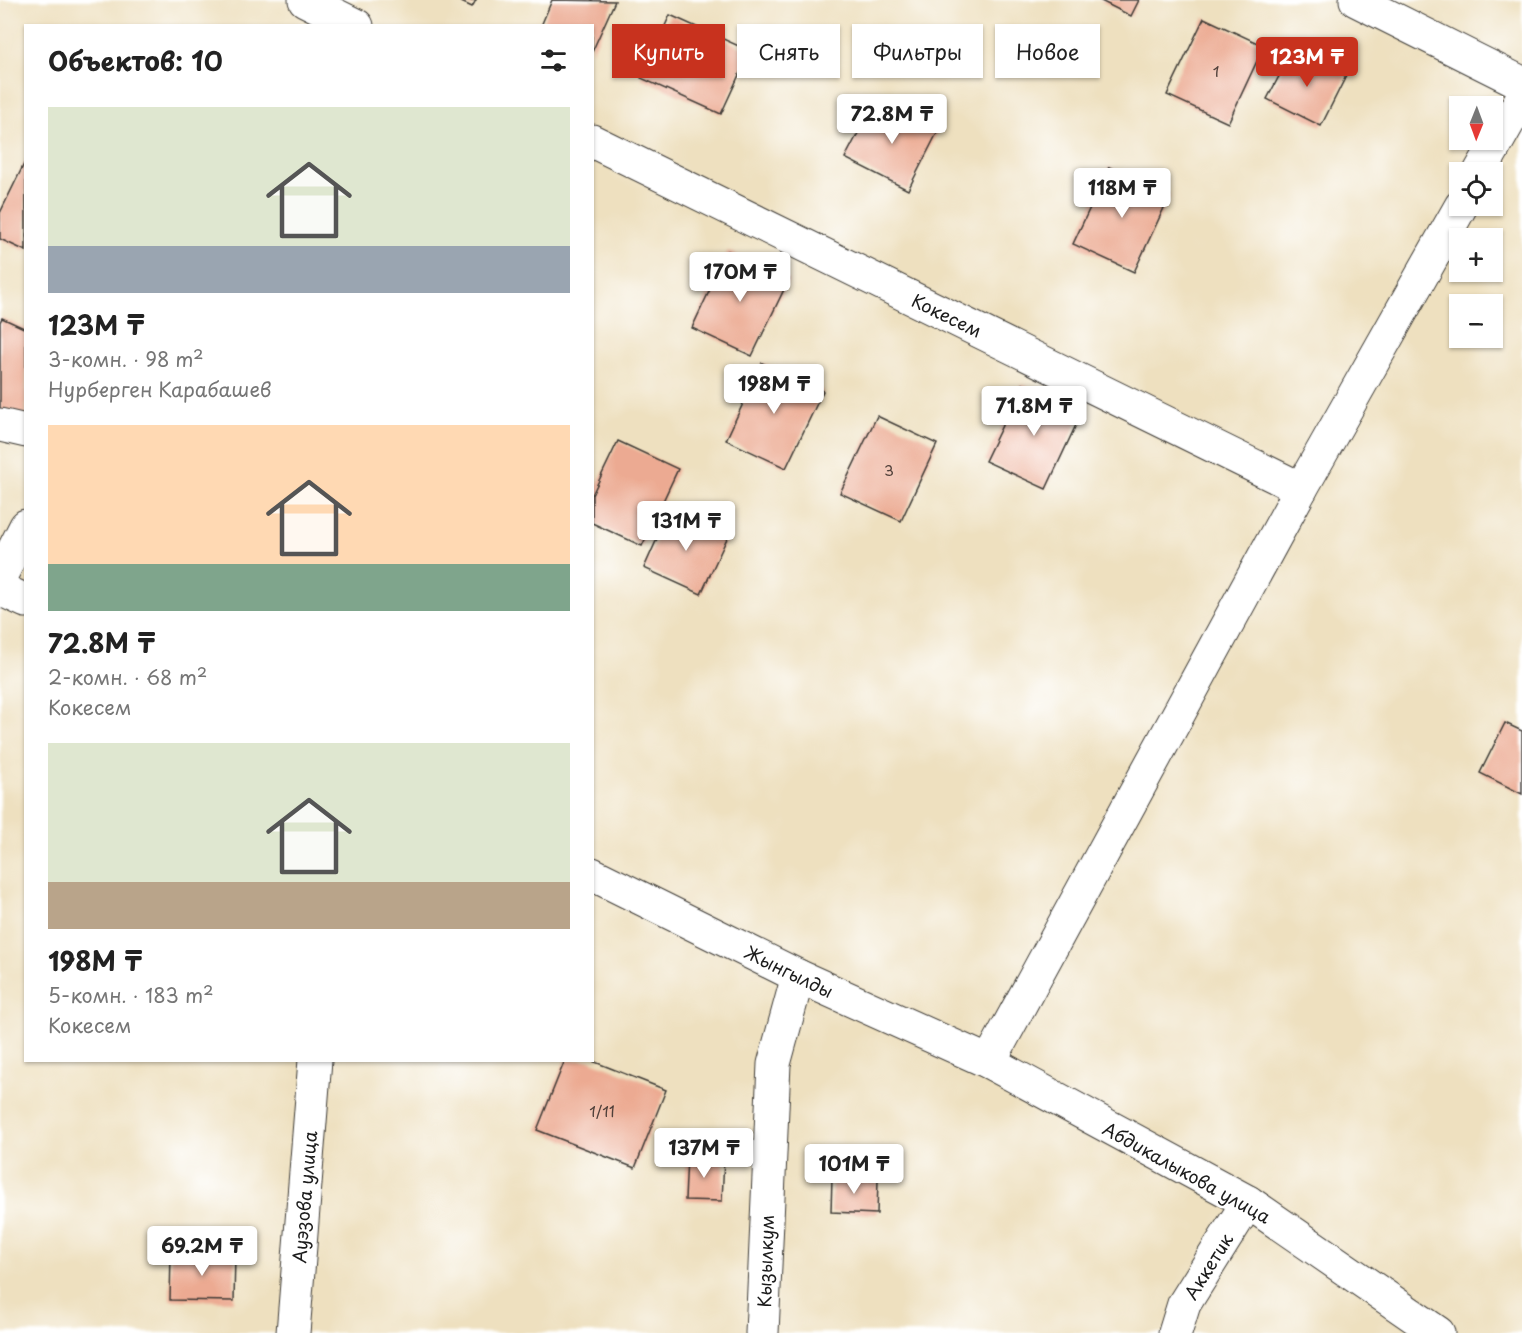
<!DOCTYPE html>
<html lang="ru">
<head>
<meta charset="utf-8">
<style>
  body { margin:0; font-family:"Playpen Sans",sans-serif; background:#f6f6f6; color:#222; height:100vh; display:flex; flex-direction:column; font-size:22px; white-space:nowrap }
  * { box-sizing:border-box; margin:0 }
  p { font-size:20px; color:#767676 }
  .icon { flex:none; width:33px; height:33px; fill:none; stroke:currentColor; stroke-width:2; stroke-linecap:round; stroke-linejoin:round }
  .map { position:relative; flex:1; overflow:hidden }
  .side { position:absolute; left:24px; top:24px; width:570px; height:1038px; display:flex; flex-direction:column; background:#fff; border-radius:0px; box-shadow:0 2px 4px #0004 }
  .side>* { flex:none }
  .top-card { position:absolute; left:612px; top:24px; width:570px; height:54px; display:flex; gap:12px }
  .needle { width:39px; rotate:181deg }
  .controls { position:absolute; left:1449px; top:96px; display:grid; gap:12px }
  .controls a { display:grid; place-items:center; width:54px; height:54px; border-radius:0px; background:#fff; box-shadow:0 2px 4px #0004; font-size:30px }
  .price { position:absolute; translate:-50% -51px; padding:0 14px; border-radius:6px; background:#fff; color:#222; font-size:20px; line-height:39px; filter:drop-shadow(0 2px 3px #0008) }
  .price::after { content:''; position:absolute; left:50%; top:36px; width:18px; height:14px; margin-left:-9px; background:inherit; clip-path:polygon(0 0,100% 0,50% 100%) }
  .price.selected { background:#c8321e; color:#fff }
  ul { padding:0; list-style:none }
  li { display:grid; align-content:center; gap:12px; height:318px; padding:0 24px }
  li span { display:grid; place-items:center; height:186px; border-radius:0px; color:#555 }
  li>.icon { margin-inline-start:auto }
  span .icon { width:108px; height:108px; fill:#fffc; stroke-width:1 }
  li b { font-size:26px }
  h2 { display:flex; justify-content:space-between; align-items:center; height:72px; padding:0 24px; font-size:26px }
  .chip { padding:0 21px; border-radius:0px; background:#fff; box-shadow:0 2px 4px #0004; font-size:21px; line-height:54px }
  .chip.selected { background:#c8321e; color:#fff }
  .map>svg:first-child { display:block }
  .building { fill:#ecaa92 }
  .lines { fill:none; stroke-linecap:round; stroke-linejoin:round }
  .minor-casing { stroke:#3c3934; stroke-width:35 }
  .minor { stroke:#fff; stroke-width:33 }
  .labels { text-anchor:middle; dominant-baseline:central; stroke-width:5; stroke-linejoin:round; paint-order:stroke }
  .number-label { font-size:15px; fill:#50403a }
  .street-label { font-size:18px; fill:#1c1c1c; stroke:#fff }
</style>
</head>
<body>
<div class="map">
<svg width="1522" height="1333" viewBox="0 0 1522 1333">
  <rect width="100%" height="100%" fill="#fff"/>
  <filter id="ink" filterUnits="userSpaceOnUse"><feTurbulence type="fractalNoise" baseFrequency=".0167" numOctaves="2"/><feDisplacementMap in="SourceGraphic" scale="12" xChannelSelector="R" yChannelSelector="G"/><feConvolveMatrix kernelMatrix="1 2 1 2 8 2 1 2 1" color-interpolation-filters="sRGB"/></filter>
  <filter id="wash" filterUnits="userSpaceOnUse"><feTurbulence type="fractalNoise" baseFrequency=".008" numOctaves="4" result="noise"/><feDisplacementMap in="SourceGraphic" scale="24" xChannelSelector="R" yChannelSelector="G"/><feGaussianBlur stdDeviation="1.35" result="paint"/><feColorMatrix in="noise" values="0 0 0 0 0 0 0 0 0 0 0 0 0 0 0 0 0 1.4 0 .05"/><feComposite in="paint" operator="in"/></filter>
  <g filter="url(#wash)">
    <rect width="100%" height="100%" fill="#eee0bf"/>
    <g id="blocks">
      <g class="building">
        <polygon points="457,0 476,0 472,7"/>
        <polygon points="552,0 615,1 592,52 592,26 541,26"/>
        <polygon points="1099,0 1139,0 1131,16"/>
        <polygon points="670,15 750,51 721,114 641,78"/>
        <polygon points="1204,18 1264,46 1228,123 1167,95"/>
        <polygon points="1293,50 1346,76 1321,126 1267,99"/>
        <polygon points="876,99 938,131 908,190 845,158"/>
        <polygon points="26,160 26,251 0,239 0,213"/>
        <polygon points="1109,167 1170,195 1134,272 1073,244"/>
        <polygon points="728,251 789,279 752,356 692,328"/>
        <polygon points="2,318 26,329 26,423 0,411 0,322"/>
        <polygon points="762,363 823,391 786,468 726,440"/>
        <polygon points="1022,384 1082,412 1046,489 985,461"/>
        <polygon points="877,416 937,444 901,521 840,493"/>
        <polygon points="618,441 678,469 642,546 592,523 592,495"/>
        <polygon points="670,510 728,536 701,594 644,568"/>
        <polygon points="1505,723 1522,731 1522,794 1480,773"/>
        <polygon points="565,1060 590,1060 666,1090 635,1168 537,1130"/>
        <polygon points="687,1156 724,1158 722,1201 685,1200"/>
        <polygon points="832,1177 878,1179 877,1214 831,1212"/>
        <polygon points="171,1253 235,1255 234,1301 170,1300"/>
      </g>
    </g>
  </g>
  <g filter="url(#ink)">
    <use href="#blocks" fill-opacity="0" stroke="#3c3934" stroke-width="1.5"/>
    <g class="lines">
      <g class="minor-casing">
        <g id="minor">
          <polyline points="305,0 357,26"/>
          <polyline points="1356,0 1522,83"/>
          <polyline points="592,141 1301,489"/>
          <polyline points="1480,172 1522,98"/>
          <polyline points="0,425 26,431"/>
          <polyline points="0,577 26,526"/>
          <polyline points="0,589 26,601"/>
          <polyline points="592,874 798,976 989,1062 1248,1202 1438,1333"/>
          <polyline points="989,1062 1301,489 1461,206"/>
          <polyline points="293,1333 315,1060"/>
          <polyline points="762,1333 774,1064 798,976"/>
          <polyline points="1175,1333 1184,1304 1248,1202"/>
        </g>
      </g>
      <use href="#minor" class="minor"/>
    </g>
  </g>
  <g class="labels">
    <g class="number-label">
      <text x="1216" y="70">1</text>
      <text x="889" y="469">3</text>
      <text x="602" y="1110">1/11</text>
    </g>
    <g class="street-label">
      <text transform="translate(947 315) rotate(26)">Кокесем</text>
      <text transform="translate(789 971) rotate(26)">Жынгылды</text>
      <text transform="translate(1187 1172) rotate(29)">Абдикалыкова улица</text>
      <text transform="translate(304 1197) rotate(-85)">Ауэзова улица</text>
      <text transform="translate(765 1261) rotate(-88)">Кызылкум</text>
      <text transform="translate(1208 1266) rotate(-58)">Аккетик</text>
    </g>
  </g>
</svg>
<div class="controls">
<a><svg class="needle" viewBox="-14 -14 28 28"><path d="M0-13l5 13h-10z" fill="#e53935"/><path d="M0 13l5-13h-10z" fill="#767676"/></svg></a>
<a><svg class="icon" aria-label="locate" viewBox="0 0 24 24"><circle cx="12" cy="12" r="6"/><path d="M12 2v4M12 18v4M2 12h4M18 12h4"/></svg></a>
<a>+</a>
<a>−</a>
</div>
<b class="price selected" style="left:1307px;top:88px">123M ₸</b>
<b class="price" style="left:892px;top:145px">72.8M ₸</b>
<b class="price" style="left:1122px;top:219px">118M ₸</b>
<b class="price" style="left:740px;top:303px">170M ₸</b>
<b class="price" style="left:774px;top:415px">198M ₸</b>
<b class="price" style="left:1034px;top:437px">71.8M ₸</b>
<b class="price" style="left:686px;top:552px">131M ₸</b>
<b class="price" style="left:704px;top:1179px">137M ₸</b>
<b class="price" style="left:854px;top:1195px">101M ₸</b>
<b class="price" style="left:202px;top:1277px">69.2M ₸</b>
<div class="top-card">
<a class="chip selected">Купить</a>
<a class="chip">Снять</a>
<a class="chip">Фильтры</a>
<a class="chip">Новое</a>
</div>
<section class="side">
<h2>Объектов: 10<svg class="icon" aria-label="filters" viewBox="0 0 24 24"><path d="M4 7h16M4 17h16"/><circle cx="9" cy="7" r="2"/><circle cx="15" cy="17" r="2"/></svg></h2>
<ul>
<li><span style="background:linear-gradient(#dfe7d0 75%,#9aa5b1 0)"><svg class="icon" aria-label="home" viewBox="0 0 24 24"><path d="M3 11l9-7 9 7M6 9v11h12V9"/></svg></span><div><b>123M ₸</b><p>3-комн. · 98 m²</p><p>Нурберген Карабашев</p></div></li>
<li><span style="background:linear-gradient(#ffd9b3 75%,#7fa58c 0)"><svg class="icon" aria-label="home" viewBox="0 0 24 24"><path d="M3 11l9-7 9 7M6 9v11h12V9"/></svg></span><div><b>72.8M ₸</b><p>2-комн. · 68 m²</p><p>Кокесем</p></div></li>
<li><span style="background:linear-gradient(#dfe7d0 75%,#b9a48a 0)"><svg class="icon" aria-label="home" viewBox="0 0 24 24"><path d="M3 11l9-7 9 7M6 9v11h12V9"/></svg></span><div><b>198M ₸</b><p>5-комн. · 183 m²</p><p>Кокесем</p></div></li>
</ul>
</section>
</div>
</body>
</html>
